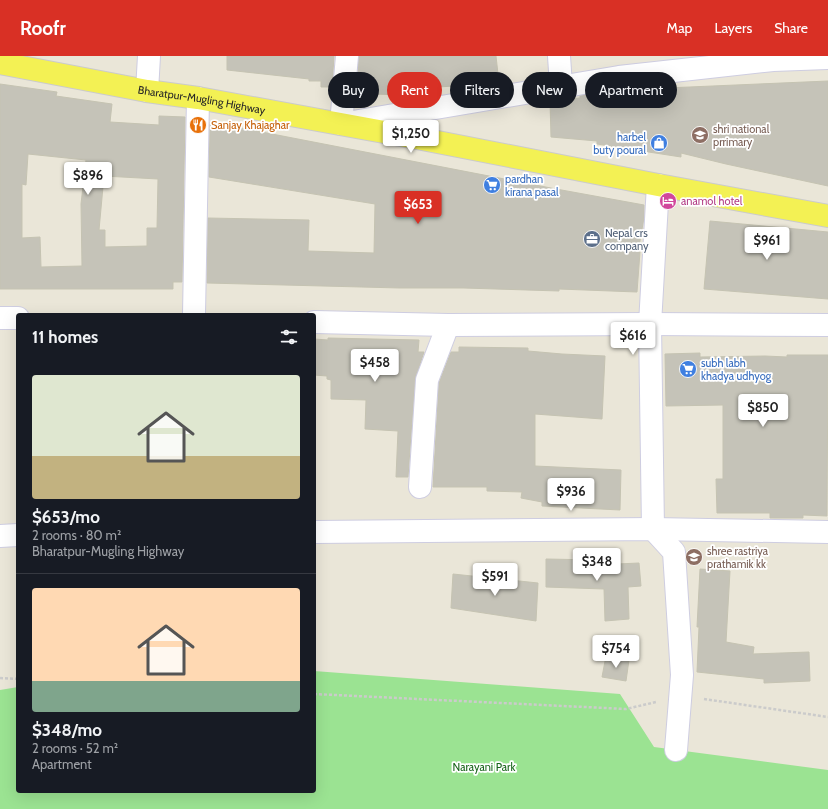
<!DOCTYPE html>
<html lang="en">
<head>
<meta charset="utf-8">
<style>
  body { margin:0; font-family:Cabin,sans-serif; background:#20242c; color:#f1f3f6; height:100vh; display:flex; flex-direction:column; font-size:15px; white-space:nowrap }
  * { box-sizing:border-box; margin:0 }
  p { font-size:13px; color:#9ea1a6 }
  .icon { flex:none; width:22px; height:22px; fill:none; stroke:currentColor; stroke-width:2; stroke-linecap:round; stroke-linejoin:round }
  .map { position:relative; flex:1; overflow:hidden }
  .drawer { position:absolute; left:16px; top:257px; width:300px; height:480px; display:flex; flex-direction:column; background:#171b24; border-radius:4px; box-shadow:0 4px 16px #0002 }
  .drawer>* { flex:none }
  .top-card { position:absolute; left:328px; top:16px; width:380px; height:36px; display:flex; gap:8px }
  .price { position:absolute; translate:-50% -34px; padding:0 9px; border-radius:4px; background:#fff; color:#222; font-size:13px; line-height:26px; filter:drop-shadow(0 1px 2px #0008) }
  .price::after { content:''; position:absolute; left:50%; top:24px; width:12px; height:9px; margin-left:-6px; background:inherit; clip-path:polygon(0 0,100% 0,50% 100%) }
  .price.on { background:#d93025; color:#fff }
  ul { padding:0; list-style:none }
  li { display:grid; align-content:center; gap:8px; height:212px; padding:0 16px }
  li+li { border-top:1px solid #363941 }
  li span { display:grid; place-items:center; height:124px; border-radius:4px; color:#555 }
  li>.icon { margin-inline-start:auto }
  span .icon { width:72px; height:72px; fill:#fffc; stroke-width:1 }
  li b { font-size:17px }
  h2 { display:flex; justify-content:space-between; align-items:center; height:48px; padding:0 16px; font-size:17px }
  .chip { padding:0 14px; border-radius:18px; background:#171b24; box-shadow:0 4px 16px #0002; font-size:14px; line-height:36px }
  .chip.on { background:#d93025; color:#fff }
  header { display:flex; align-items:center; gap:24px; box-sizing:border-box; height:56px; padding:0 20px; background:#d93025; color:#fff }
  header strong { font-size:19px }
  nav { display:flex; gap:22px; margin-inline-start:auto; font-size:14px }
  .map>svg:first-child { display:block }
  .green { fill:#9be392 }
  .building { fill:#c5c3b8; stroke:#c5c3b2; fill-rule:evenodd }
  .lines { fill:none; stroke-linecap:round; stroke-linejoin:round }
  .minor-casing { stroke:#cecde1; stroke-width:24 }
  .major-casing { stroke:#cbcbcb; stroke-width:24 }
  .path { stroke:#cbcbcb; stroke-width:2.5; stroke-dasharray:3 2; stroke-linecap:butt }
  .minor { stroke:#fff; stroke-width:22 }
  .major { stroke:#f3f154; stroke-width:22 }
  .labels { text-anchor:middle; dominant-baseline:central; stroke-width:3.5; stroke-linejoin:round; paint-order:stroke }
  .street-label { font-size:11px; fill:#272727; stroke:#fff }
  .food-label { font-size:11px; fill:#c56008; stroke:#fff; text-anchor:start }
  .education-label { font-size:11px; fill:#785e54; stroke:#fff; text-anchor:start }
  .shop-label { font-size:11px; fill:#366cbe; stroke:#fff; text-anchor:start }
  .hotel-label { font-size:11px; fill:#b23c85; stroke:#fff; text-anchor:start }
  .service-label { font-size:11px; fill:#4e5e75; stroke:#fff; text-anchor:start }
  .park-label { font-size:11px; fill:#176419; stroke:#fff }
</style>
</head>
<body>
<header>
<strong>Roofr</strong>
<nav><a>Map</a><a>Layers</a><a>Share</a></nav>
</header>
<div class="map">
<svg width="828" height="753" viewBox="0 0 828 753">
  <rect width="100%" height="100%" fill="#eae6d8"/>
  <polygon class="green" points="314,615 620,638 654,691 828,714 828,753 0,753 0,634 18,631 18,735 314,735"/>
  <g class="building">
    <polygon points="227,0 334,0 332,31 321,31 321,25 309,25 309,23 227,14"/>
    <polygon points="359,0 496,0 499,27 408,33 408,39 373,38 374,34 357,33"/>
    <polygon points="828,25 828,130 726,108 681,97 681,101 597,88 597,85 551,81 550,45 580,42 580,40 620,34"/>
    <path d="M0,28L57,36L56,40L112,48L110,66L159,69V60L185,61L182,226H173V233H0ZM28,98L86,104L81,148L82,210L41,211L40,181L22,182V128L26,129ZM104,120L158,123L157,172H147V190L105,191V174H99Z"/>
    <polygon points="210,66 556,133 644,149 644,162 638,196 640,196 637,236 559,233 559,235 464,232 400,232 207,227 208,162 309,164 308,195 374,197 375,148 209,121"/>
    <polygon points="710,165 828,176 828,243 704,233"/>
    <polygon points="328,282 419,284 418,296 424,296 415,323 408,421 396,421 398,375 365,373 366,344 331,343 331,324 327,323 327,320 314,319 314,283 328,284"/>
    <polygon points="459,291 528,292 528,295 562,298 605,300 602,363 535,358 535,410 621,414 620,454 542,450 542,446 521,442 522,436 487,435 487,431 433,431 439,327 451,296 459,296"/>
    <polygon points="700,297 700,301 765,300 787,301 787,299 828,299 827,460 803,459 803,462 770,462 770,457 717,457 716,423 723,423 723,349 666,350 665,298"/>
    <polygon points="546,503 596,504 596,509 639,507 641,530 628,531 629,563 605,565 604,533 546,531"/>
    <polygon points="700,513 730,515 726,586 754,591 753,598 809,596 810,625 764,627 764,623 697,616 699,571 697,571"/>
    <polygon points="453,518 538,527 536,565 451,552"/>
    <polygon points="606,600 629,604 626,625 602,621"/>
  </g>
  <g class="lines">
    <g class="minor-casing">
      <g id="minor">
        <polyline points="347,0 341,68 619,21 773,4 828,2"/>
        <polyline points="559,0 561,30"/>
        <polyline points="147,35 149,0"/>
        <polyline points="658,129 650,268 653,473 674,496 682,619 676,694"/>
        <polyline points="194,259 198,42"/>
        <polyline points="0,262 18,262"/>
        <polyline points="314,266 448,269 650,268 828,269"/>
        <polyline points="420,431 427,324 448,269"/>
        <polyline points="314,476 653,473 828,476"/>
        <polyline points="0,480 18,479"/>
      </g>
    </g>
    <g class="major-casing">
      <g id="major">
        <path id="s1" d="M0,7L147,35L198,42L417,82L658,129L828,160"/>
      </g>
    </g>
    <g class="path">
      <polyline points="0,622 18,623"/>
      <polyline points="314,638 626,653 656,646"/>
      <polyline points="704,643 828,661"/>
    </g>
    <use href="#minor" class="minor"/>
    <use href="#major" class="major"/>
  </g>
  <defs>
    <g id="restaurant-disc" transform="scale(0.9)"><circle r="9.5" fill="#e8710a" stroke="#fff"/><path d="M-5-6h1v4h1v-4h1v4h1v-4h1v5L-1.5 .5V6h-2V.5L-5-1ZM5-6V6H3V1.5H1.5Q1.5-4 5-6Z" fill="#fff"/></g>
    <g id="school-disc" transform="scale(0.9)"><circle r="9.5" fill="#8d6e63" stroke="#fff"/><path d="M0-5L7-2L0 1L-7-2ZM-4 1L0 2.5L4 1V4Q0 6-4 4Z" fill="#fff"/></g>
    <g id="shop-disc" transform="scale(0.9)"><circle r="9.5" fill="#3f7fe0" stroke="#fff"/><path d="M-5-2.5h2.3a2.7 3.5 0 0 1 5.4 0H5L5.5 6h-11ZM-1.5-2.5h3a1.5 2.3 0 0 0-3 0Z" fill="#fff"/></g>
    <g id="supermarket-disc" transform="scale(0.9)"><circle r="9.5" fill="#3f7fe0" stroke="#fff"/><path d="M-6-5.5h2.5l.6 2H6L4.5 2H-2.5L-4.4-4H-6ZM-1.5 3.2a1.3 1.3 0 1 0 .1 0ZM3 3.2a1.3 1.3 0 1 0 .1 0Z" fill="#fff"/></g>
    <g id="hotel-disc" transform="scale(0.9)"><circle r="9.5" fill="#d1479c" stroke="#fff"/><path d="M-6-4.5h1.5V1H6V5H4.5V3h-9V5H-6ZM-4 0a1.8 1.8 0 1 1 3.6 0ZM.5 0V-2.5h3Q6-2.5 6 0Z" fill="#fff"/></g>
    <g id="office-disc" transform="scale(0.9)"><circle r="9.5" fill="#5c6f8a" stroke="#fff"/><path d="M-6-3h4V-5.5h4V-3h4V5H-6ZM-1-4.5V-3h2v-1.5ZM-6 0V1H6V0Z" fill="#fff"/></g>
  </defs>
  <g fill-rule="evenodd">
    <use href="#restaurant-disc" x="198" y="69"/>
    <use href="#school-disc" x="700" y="79"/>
    <use href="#shop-disc" x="659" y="87"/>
    <use href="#supermarket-disc" x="492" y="129"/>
    <use href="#hotel-disc" x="668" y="145"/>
    <use href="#office-disc" x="592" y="183"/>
    <use href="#supermarket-disc" x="688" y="313"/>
    <use href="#school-disc" x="694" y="501"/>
  </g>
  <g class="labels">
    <g class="street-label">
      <text stroke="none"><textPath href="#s1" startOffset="205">Bharatpur-Mugling Highway</textPath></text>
    </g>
    <g class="food-label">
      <text x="211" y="69">Sanjay Khajaghar</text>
    </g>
    <g class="education-label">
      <text x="713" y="73">shri national<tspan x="713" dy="13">prrimary</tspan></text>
      <text x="707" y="495">shree rastriya<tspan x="707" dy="13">prathamik kk</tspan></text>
    </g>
    <g class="shop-label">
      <text x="646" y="81" text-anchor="end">harbel<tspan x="646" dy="13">buty poural</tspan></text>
      <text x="505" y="123">pardhan<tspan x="505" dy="13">kirana pasal</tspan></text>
      <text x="701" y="307">subh labh<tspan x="701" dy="13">khadya udhyog</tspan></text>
    </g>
    <g class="hotel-label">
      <text x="681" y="145">anamol hotel</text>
    </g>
    <g class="service-label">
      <text x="605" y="177">Nepal crs<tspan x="605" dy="13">company</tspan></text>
    </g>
    <g class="park-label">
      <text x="484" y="711">Narayani Park</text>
    </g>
  </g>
</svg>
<b class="price" style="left:411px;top:98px">$1,250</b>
<b class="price" style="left:88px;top:140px">$896</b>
<b class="price on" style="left:418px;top:169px">$653</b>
<b class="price" style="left:767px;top:205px">$961</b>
<b class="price" style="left:633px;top:300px">$616</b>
<b class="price" style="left:375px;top:327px">$458</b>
<b class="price" style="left:763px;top:372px">$850</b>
<b class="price" style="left:571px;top:456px">$936</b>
<b class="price" style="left:597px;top:526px">$348</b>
<b class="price" style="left:495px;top:541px">$591</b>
<b class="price" style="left:616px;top:613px">$754</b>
<div class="top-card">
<a class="chip">Buy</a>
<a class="chip on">Rent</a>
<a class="chip">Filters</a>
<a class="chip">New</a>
<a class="chip">Apartment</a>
</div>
<section class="drawer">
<h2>11 homes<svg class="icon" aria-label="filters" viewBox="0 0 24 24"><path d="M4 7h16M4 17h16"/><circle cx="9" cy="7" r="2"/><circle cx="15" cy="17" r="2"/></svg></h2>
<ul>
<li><span style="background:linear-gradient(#dfe7d0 65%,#c2b280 0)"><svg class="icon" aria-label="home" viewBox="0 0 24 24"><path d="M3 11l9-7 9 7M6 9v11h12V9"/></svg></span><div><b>$653/mo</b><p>2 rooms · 80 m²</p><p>Bharatpur-Mugling Highway</p></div></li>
<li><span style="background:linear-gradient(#ffd9b3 75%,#7fa58c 0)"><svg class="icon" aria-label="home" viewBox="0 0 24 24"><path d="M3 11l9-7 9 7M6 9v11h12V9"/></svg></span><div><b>$348/mo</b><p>2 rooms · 52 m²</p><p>Apartment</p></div></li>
</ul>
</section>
</div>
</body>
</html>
